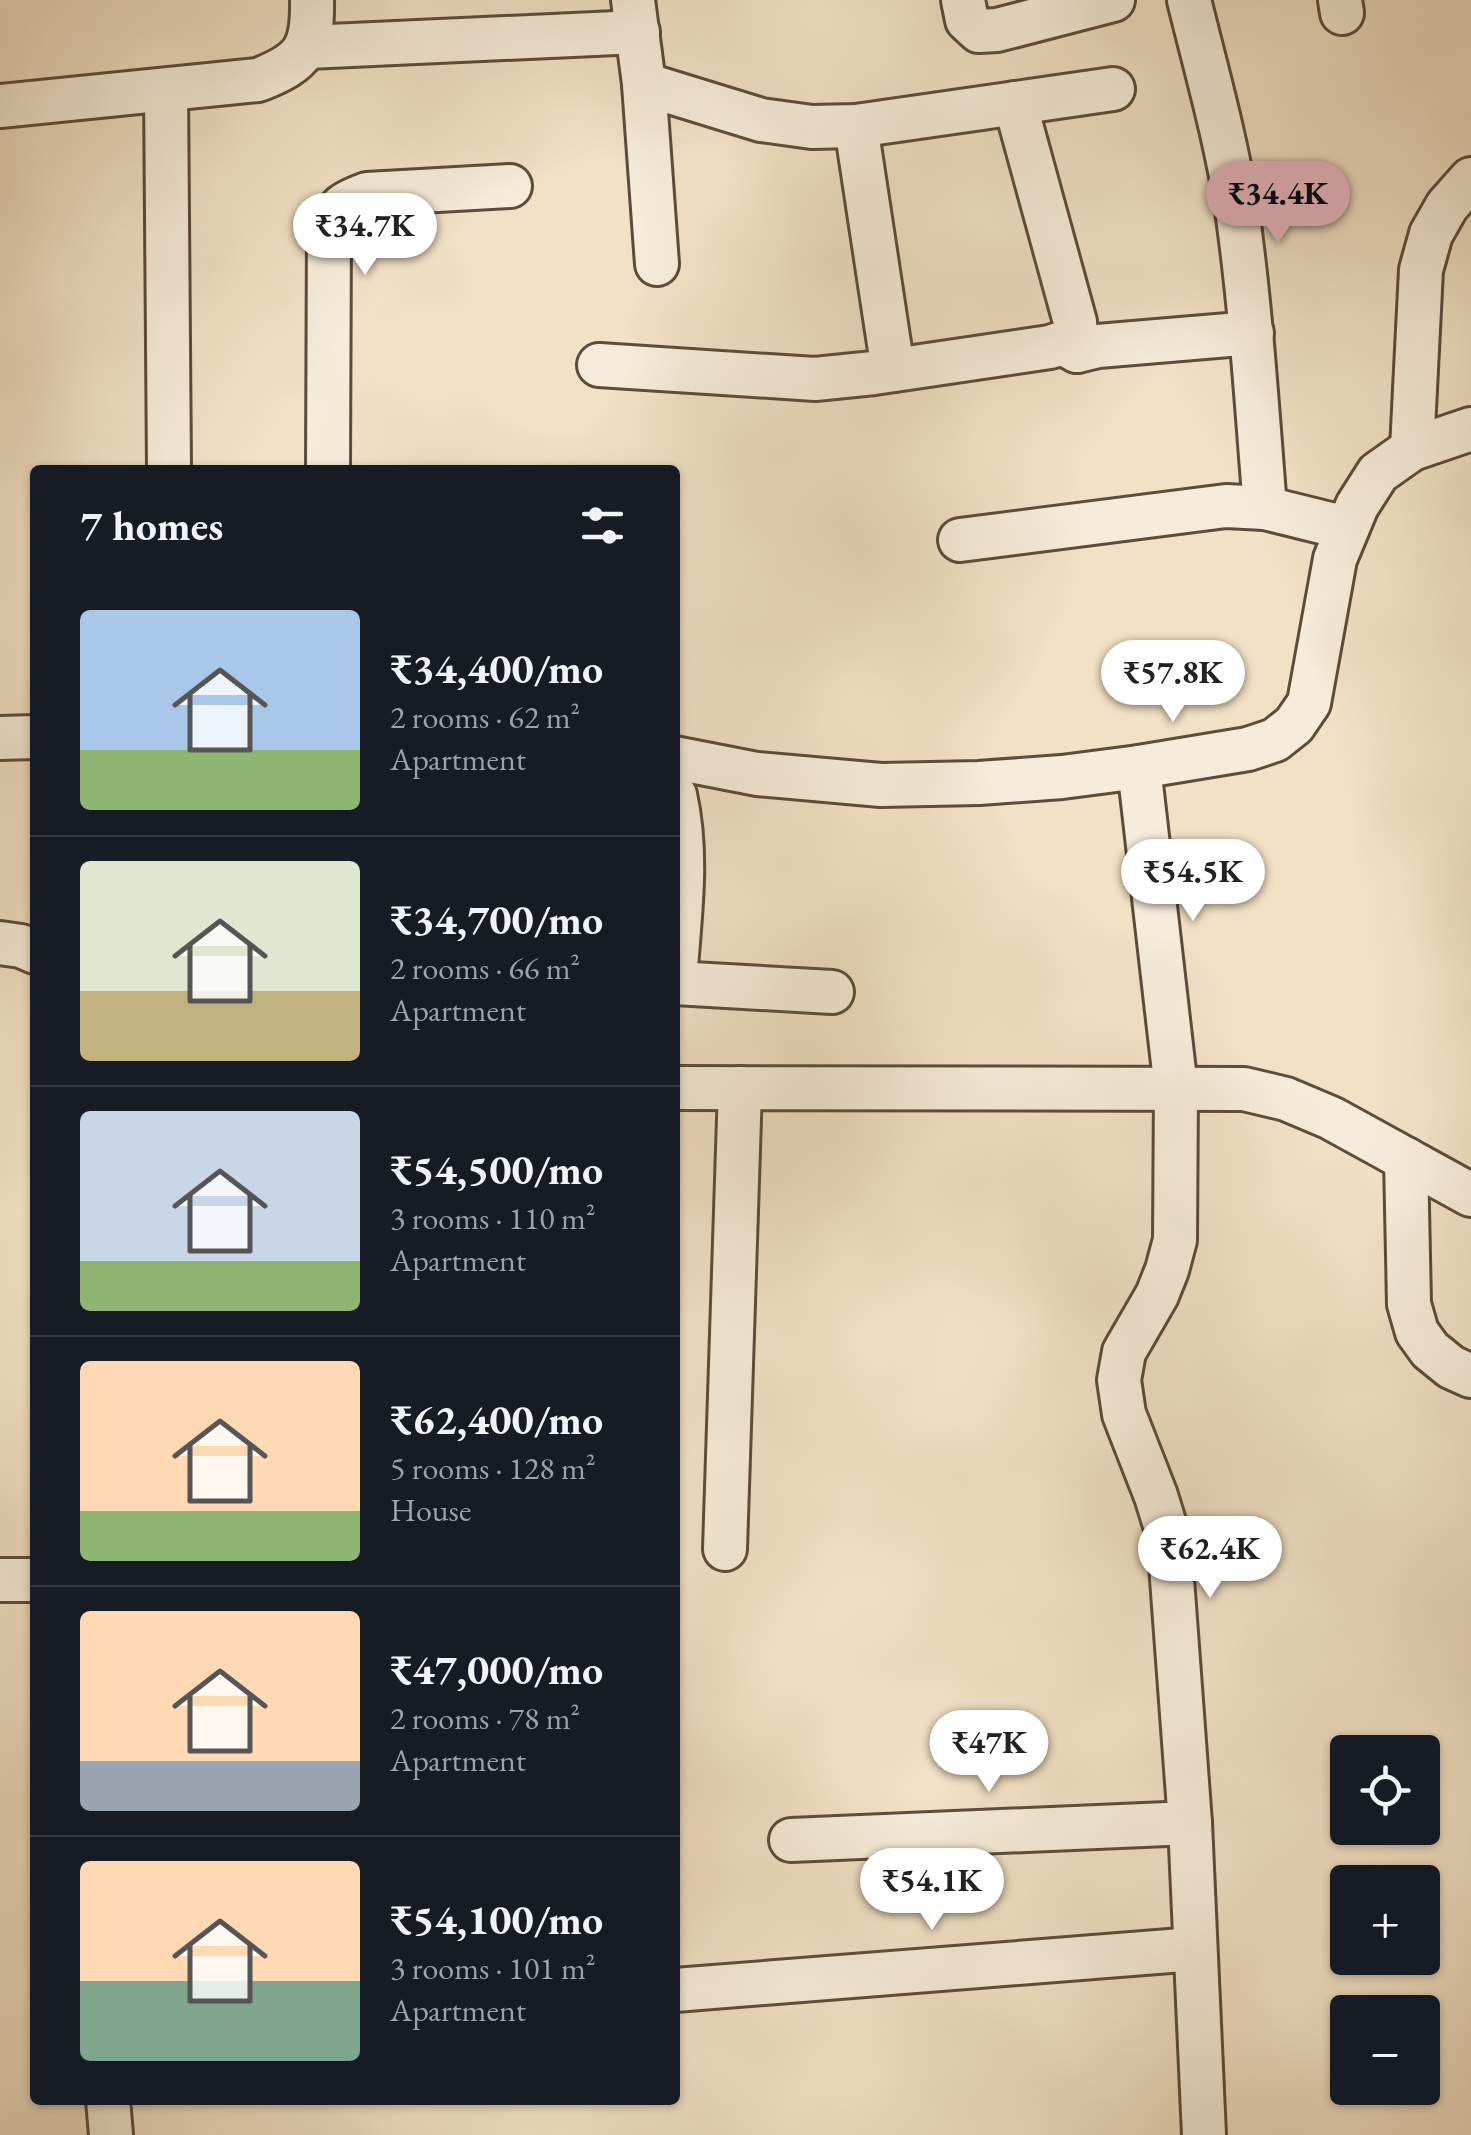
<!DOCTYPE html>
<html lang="en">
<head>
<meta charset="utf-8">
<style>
  body { margin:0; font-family:"EB Garamond",serif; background:#242831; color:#f1f3f6; height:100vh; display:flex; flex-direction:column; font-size:38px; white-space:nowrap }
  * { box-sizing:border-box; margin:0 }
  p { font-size:32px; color:#9ea1a6 }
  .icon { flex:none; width:55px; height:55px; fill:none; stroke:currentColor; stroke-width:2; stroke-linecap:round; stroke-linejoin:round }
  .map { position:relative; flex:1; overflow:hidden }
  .drawer { position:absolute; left:30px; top:465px; width:650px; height:1640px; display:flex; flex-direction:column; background:#171b24; border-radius:10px; box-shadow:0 2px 8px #0004 }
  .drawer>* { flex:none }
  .buttons { position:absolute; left:1330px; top:1735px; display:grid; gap:20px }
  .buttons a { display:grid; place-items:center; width:110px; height:110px; border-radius:10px; background:#171b24; box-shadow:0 2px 8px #0004; font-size:50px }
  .price { position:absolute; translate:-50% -85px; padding:0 22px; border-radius:35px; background:#fff; color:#222; font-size:32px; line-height:65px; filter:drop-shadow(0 2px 5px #0008) }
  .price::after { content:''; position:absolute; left:50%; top:60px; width:30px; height:22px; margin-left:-15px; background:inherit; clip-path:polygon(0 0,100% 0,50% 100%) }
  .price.current { background:#c59692; color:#111 }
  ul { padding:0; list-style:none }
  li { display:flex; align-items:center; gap:30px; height:250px; padding:0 50px }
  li+li { border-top:2px solid #363941 }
  li span { display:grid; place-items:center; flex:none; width:280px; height:200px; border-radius:10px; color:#555 }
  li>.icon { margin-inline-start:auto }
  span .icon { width:120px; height:120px; fill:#fffc; stroke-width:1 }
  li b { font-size:42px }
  h2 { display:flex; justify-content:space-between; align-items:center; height:120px; padding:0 50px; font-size:42px }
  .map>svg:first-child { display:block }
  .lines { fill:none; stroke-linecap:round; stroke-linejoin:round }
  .minor-casing { stroke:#5c4c3a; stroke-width:48 }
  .minor { stroke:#f6ecd9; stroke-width:42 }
</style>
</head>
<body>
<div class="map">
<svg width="1471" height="2135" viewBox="0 0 1471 2135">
  <rect width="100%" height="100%" fill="#f1e1c5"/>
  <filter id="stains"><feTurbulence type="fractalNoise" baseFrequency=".002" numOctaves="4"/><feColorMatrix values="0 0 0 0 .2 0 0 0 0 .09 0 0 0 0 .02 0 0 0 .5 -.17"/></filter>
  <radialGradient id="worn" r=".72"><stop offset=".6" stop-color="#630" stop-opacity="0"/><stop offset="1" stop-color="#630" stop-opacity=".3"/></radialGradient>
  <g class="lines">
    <g class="minor-casing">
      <g id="minor">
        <polyline points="633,0 644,84 761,120 812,127 856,126 1113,89"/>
        <polyline points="963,0 967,20 979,31 997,30 1113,0"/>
        <path d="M1189,0C1206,69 1226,139 1237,210C1251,309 1257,408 1265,508"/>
        <polyline points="1340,0 1342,13"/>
        <polyline points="308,47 638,32"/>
        <polyline points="644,84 657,264"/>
        <polyline points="166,90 169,470"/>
        <path d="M0,106L258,80C304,62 313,49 312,0"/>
        <polyline points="856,126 893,370"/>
        <polyline points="1077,351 1098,346 1252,333"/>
        <polyline points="599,365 815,379 874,373 1050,347 1062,343 1077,351 1075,322 1015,103"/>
        <polyline points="1412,449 1421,270 1431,234 1447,206 1471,179"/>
        <path d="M328,470L329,228C337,206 345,202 367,194L510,186"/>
        <polyline points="960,540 1226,506 1265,508 1346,528"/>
        <polyline points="0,738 35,737"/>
        <polyline points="675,758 757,774 881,785 979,783 1062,777 1139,767 1248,749 1275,740 1294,725 1309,703 1335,559 1357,506 1378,473 1412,449 1471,429"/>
        <polyline points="1139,767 1176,1089 1175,1240 1167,1270 1157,1295 1124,1352 1119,1380 1124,1414 1156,1496 1169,1538 1190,1823 1204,2135"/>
        <path d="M675,795C689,857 679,919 675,981"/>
        <polyline points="0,943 21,946 35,952"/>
        <polyline points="675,983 832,992"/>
        <polyline points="675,1088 1244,1089 1286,1099 1331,1118 1471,1195"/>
        <polyline points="1406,1159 1409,1304 1417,1332 1430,1350 1451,1367 1471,1376"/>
        <polyline points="725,1549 740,1088"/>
        <polyline points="0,1580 35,1580"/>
        <polyline points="791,1840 1190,1823"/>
        <polyline points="675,1990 1195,1949"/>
        <polyline points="108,2100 111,2135"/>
      </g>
    </g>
    <use href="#minor" class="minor"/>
  </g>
  <rect width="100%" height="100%" filter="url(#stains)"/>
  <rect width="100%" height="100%" fill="url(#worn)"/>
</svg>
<div class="buttons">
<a><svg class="icon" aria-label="locate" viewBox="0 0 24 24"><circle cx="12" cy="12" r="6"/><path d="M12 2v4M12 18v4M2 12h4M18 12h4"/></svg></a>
<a>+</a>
<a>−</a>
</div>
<b class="price current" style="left:1278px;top:246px">₹34.4K</b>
<b class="price" style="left:365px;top:278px">₹34.7K</b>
<b class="price" style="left:1173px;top:725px">₹57.8K</b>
<b class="price" style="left:1193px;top:924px">₹54.5K</b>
<b class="price" style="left:1210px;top:1601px">₹62.4K</b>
<b class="price" style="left:989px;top:1795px">₹47K</b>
<b class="price" style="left:932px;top:1933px">₹54.1K</b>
<section class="drawer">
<h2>7 homes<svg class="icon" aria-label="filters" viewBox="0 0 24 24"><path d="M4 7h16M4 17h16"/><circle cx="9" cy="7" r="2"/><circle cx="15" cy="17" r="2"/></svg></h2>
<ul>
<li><span style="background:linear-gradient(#a9c7e8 70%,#8fb573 0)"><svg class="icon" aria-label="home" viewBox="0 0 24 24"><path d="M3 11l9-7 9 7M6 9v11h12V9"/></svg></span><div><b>₹34,400/mo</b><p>2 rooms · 62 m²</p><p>Apartment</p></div></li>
<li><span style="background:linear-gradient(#dfe7d0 65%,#c2b280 0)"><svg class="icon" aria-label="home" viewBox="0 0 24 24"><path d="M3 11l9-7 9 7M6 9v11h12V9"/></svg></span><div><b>₹34,700/mo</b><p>2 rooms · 66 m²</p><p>Apartment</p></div></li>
<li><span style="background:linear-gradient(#c9d6e8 75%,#8fb573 0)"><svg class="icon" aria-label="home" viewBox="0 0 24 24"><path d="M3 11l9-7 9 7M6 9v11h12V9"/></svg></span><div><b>₹54,500/mo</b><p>3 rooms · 110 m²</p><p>Apartment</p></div></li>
<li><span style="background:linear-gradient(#ffd9b3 75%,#8fb573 0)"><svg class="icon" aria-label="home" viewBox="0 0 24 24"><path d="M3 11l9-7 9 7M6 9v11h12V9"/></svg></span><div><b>₹62,400/mo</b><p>5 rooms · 128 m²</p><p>House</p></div></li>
<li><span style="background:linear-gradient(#ffd9b3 75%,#9aa5b1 0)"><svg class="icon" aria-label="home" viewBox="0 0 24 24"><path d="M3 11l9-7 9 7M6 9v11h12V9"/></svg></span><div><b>₹47,000/mo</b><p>2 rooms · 78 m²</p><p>Apartment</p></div></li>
<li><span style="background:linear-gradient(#ffd9b3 60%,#7fa58c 0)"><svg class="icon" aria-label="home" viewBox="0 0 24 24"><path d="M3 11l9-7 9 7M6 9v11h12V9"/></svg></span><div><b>₹54,100/mo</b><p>3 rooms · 101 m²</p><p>Apartment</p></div></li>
</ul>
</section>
</div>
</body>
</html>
